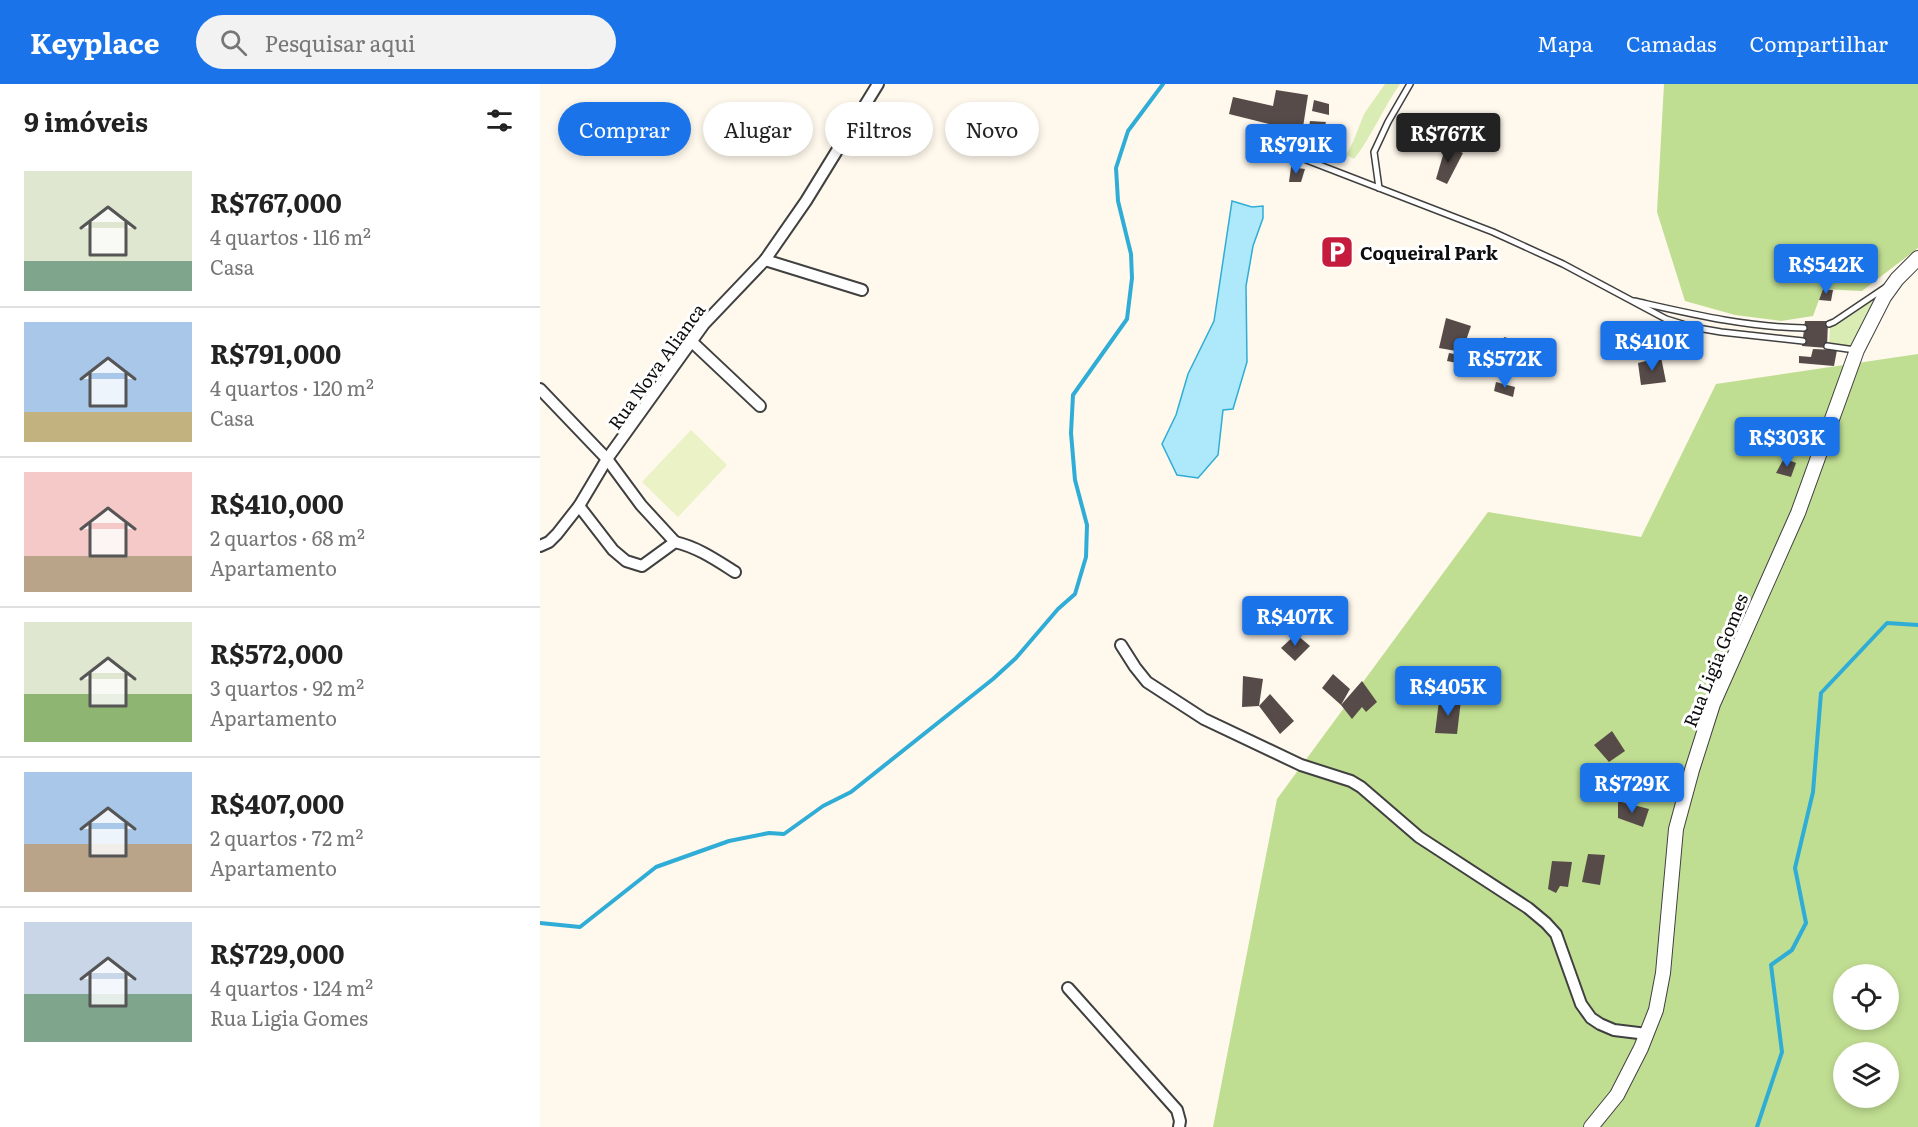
<!DOCTYPE html>
<html lang="pt">
<head>
<meta charset="utf-8">
<style>
  body { margin:0; font-family:Literata,serif; background:#f2f2f2; color:#222; height:100vh; display:flex; flex-direction:column; font-size:22px; white-space:nowrap }
  * { box-sizing:border-box; margin:0 }
  p { font-size:20px; color:#767676 }
  .icon { flex:none; width:33px; height:33px; fill:none; stroke:currentColor; stroke-width:2; stroke-linecap:round; stroke-linejoin:round }
  .map { position:relative; flex:1; overflow:hidden }
  .details { display:flex; flex-direction:column; background:#fff; width:540px }
  .details>* { flex:none }
  .banner { position:absolute; left:18px; top:18px; width:570px; height:54px; display:flex; gap:12px }
  .buttons { position:absolute; left:1293px; top:880px; display:grid; gap:12px }
  .buttons a { display:grid; place-items:center; width:66px; height:66px; border-radius:50%; background:#fff; box-shadow:0 3px 9px #0003; font-size:30px }
  .price { position:absolute; translate:-50% -51px; padding:0 14px; border-radius:6px; background:#1a73e8; color:#fff; font-size:20px; line-height:39px; filter:drop-shadow(0 2px 3px #0008) }
  .price::after { content:''; position:absolute; left:50%; top:36px; width:18px; height:14px; margin-left:-9px; background:inherit; clip-path:polygon(0 0,100% 0,50% 100%) }
  .price.current { background:#222; color:#fff }
  ul { padding:0; list-style:none }
  li { display:flex; align-items:center; gap:18px; height:150px; padding:0 24px }
  li+li { border-top:2px solid #e0e0e0 }
  li span { display:grid; place-items:center; flex:none; width:168px; height:120px; border-radius:0px; color:#555 }
  li>.icon { margin-inline-start:auto }
  span .icon { width:72px; height:72px; fill:#fffc; stroke-width:1 }
  li b { font-size:26px }
  h2 { display:flex; justify-content:space-between; align-items:center; height:72px; padding:0 24px; font-size:26px }
  .pill { padding:0 21px; border-radius:27px; background:#fff; box-shadow:0 3px 9px #0003; font-size:21px; line-height:54px }
  .pill.current { background:#1a73e8; color:#fff }
  header { display:flex; align-items:center; gap:36px; box-sizing:border-box; height:84px; padding:0 30px; background:#1a73e8; color:#fff }
  header strong { font-size:28px }
  nav { display:flex; gap:33px; margin-inline-start:auto; font-size:21px }
  .search { width:420px; height:54px; background:#f2f2f2; display:flex; align-items:center; gap:15px; box-sizing:border-box; padding:0 21px; border-radius:33px; color:#767676; font-size:22px }
  main { display:flex; flex:1; min-height:0 }
  .map>svg:first-child { display:block }
  .green { fill:#d9ecb3 }
  .forest { fill:#c0de92; fill-rule:evenodd }
  .pitch { fill:#eaf2c6 }
  .water { fill:#ade9fa; stroke:#2fadd6; stroke-width:1.5 }
  .lines { fill:none; stroke-linecap:round; stroke-linejoin:round }
  .stream { stroke:#2fadd6; stroke-width:4 }
  .building { fill:#564b48 }
  .service-casing { stroke:#404040; stroke-width:8 }
  .minor-casing { stroke:#404040; stroke-width:14 }
  .tertiary-casing { stroke:#404040; stroke-width:16 }
  .service { stroke:#fff; stroke-width:5 }
  .minor { stroke:#fff; stroke-width:10 }
  .tertiary { stroke:#fff; stroke-width:14 }
  .labels { text-anchor:middle; dominant-baseline:central; stroke-width:6; stroke-linejoin:round; paint-order:stroke }
  .poi-label { font-size:18px; font-weight:bold; fill:#0d0d0d; stroke:#fff; text-anchor:start }
  .street-label { font-size:18px; fill:#0d0d0d; stroke:#fff }
</style>
</head>
<body>
<header>
<strong>Keyplace</strong>
<div class="search"><svg class="icon" aria-label="search" viewBox="0 0 24 24"><circle cx="10" cy="10" r="6"/><path d="M15 15l6 6"/></svg>Pesquisar aqui</div>
<nav><a>Mapa</a><a>Camadas</a><a>Compartilhar</a></nav>
</header>
<main>
<section class="details">
<h2>9 imóveis<svg class="icon" aria-label="filters" viewBox="0 0 24 24"><path d="M4 7h16M4 17h16"/><circle cx="9" cy="7" r="2"/><circle cx="15" cy="17" r="2"/></svg></h2>
<ul>
<li><span style="background:linear-gradient(#dfe7d0 75%,#7fa58c 0)"><svg class="icon" aria-label="home" viewBox="0 0 24 24"><path d="M3 11l9-7 9 7M6 9v11h12V9"/></svg></span><div><b>R$767,000</b><p>4 quartos · 116 m²</p><p>Casa</p></div></li>
<li><span style="background:linear-gradient(#a9c7e8 75%,#c2b280 0)"><svg class="icon" aria-label="home" viewBox="0 0 24 24"><path d="M3 11l9-7 9 7M6 9v11h12V9"/></svg></span><div><b>R$791,000</b><p>4 quartos · 120 m²</p><p>Casa</p></div></li>
<li><span style="background:linear-gradient(#f6c9c9 70%,#b9a48a 0)"><svg class="icon" aria-label="home" viewBox="0 0 24 24"><path d="M3 11l9-7 9 7M6 9v11h12V9"/></svg></span><div><b>R$410,000</b><p>2 quartos · 68 m²</p><p>Apartamento</p></div></li>
<li><span style="background:linear-gradient(#dfe7d0 60%,#8fb573 0)"><svg class="icon" aria-label="home" viewBox="0 0 24 24"><path d="M3 11l9-7 9 7M6 9v11h12V9"/></svg></span><div><b>R$572,000</b><p>3 quartos · 92 m²</p><p>Apartamento</p></div></li>
<li><span style="background:linear-gradient(#a9c7e8 60%,#b9a48a 0)"><svg class="icon" aria-label="home" viewBox="0 0 24 24"><path d="M3 11l9-7 9 7M6 9v11h12V9"/></svg></span><div><b>R$407,000</b><p>2 quartos · 72 m²</p><p>Apartamento</p></div></li>
<li><span style="background:linear-gradient(#c9d6e8 60%,#7fa58c 0)"><svg class="icon" aria-label="home" viewBox="0 0 24 24"><path d="M3 11l9-7 9 7M6 9v11h12V9"/></svg></span><div><b>R$729,000</b><p>4 quartos · 124 m²</p><p>Rua Ligia Gomes</p></div></li>
</ul>
</section>
<div class="map">
<svg width="1378" height="1043" viewBox="0 0 1378 1043">
  <rect width="100%" height="100%" fill="#fff8ec"/>
  <g class="green">
    <path d="M845,0H860C843,24 832,52 814,75L806,71L813,58L824,30Z"/>
    <polygon points="1357,195 1317,266 1289,258 1290,244"/>
  </g>
  <g class="forest">
    <polygon points="1124,0 1378,0 1378,164 1322,207 1283,205 1273,232 1241,237 1195,231 1145,217 1117,128"/>
    <path d="M1378,270V1043H673L737,715L948,428L1101,453L1176,300ZM1304,891H1348V936H1304ZM1304,969H1348V1014H1304Z"/>
  </g>
  <polygon class="pitch" points="151,346 187,381 138,433 102,398"/>
  <polygon class="water" points="692,117 712,123 723,122 723,134 713,162 706,202 707,278 693,325 683,326 678,371 658,394 637,391 622,360 636,331 648,290 674,237"/>
  <g class="lines">
    <g class="stream">
      <polyline points="0,839 40,843 116,783 189,757 229,749 244,750 283,722 311,708 453,595 476,574 518,525 535,510 546,473 547,441 535,396 531,349 533,311 587,235 592,194 591,170 578,117 576,84 588,47 623,0"/>
      <polyline points="1217,1043 1242,968 1231,881 1252,866 1266,839 1255,784 1273,708 1281,609 1347,539 1378,541"/>
    </g>
  </g>
  <g class="building">
    <polygon points="736,6 768,11 761,56 726,52 729,40 689,30 693,13 733,22"/>
    <polygon points="774,16 789,20 789,31 772,27"/>
    <polygon points="770,37 786,38 778,66 766,60"/>
    <polygon points="906,61 923,69 907,100 896,95"/>
    <polygon points="751,83 765,85 761,98 749,98"/>
    <polygon points="1283,205 1293,206 1291,217 1279,216"/>
    <polygon points="906,234 931,242 922,268 899,264"/>
    <polygon points="1265,237 1288,237 1287,264 1262,262"/>
    <polygon points="964,253 1000,263 995,291 979,282 973,288 957,281"/>
    <polygon points="1273,265 1297,266 1294,282 1259,279 1259,272 1271,273"/>
    <polygon points="909,269 919,271 917,279 907,277"/>
    <polygon points="1121,273 1126,298 1101,301 1098,279"/>
    <polygon points="956,298 975,303 973,313 954,307"/>
    <polygon points="1244,374 1256,379 1251,393 1236,389"/>
    <polygon points="756,550 770,562 755,577 741,564"/>
    <polygon points="793,590 810,605 801,621 822,597 837,618 826,628 822,623 812,635 801,621 782,604"/>
    <polygon points="703,592 723,595 719,622 730,610 754,637 740,650 719,622 702,623"/>
    <polygon points="921,616 917,650 895,649 899,617"/>
    <polygon points="1072,647 1085,667 1069,678 1054,661"/>
    <polygon points="1104,693 1099,719 1083,711 1089,694"/>
    <polygon points="1078,717 1109,725 1103,743 1078,734"/>
    <polygon points="1048,770 1065,771 1060,801 1042,798"/>
    <polygon points="1012,777 1032,778 1028,803 1020,802 1016,809 1008,805"/>
  </g>
  <g class="lines">
    <g class="service-casing">
      <g id="service">
        <polyline points="738,65 953,148 1023,180 1126,235 1152,243 1181,248 1263,257"/>
        <polyline points="839,104 834,68 848,38 870,0"/>
        <path d="M1094,217C1152,230 1205,243 1264,244"/>
        <polyline points="1289,240 1294,238 1346,203"/>
        <polyline points="1287,262 1315,266"/>
      </g>
    </g>
    <g class="minor-casing">
      <g id="minor">
        <polyline points="225,176 322,206"/>
        <polyline points="151,257 220,322"/>
        <polyline points="0,305 67,375 101,421 135,458"/>
        <path d="M39,422L73,466L86,477L102,482L135,458C157,463 176,476 195,488"/>
        <polyline points="0,462 9,458 17,450 39,422 67,375 164,240 225,176 266,117 338,0"/>
        <polyline points="581,561 595,583 607,598 664,635 761,681 811,697 821,703 879,753 988,824 1006,839 1016,850 1041,920 1051,934 1060,940 1074,946 1107,950"/>
        <polyline points="528,904 637,1026 640,1037 639,1043"/>
      </g>
    </g>
    <g class="tertiary-casing">
      <polyline id="tertiary" points="1051,1043 1077,1011 1101,964 1116,926 1123,889 1136,745 1152,686 1173,620 1258,429 1317,266 1344,213 1357,195 1378,174"/>
    </g>
    <use href="#service" class="service"/>
    <use href="#minor" class="minor"/>
    <use href="#tertiary" class="tertiary"/>
  </g>
  <defs>
    <g id="parking-square" transform="scale(1.725)"><rect x="-9" y="-9" width="18" height="18" rx="4" fill="#c51c3e" stroke="#fff"/><path d="M-3.5-5.5H1a3.5 3.5 0 0 1 0 7H-1V5.5H-3.5ZM-1-3.4V-.6H.8a1.4 1.4 0 0 0 0-2.8Z" fill="#fff"/></g>
  </defs>
  <g fill-rule="evenodd">
    <use href="#parking-square" x="797" y="168"/>
  </g>
  <g class="labels">
    <g class="poi-label">
      <text x="820" y="168">Coqueiral Park</text>
    </g>
    <g class="street-label">
      <text transform="translate(116 282) rotate(-54)">Rua Nova Alianca</text>
      <text transform="translate(1175 576) rotate(-68)">Rua Ligia Gomes</text>
    </g>
  </g>
</svg>
<div class="buttons">
<a><svg class="icon" aria-label="locate" viewBox="0 0 24 24"><circle cx="12" cy="12" r="6"/><path d="M12 2v4M12 18v4M2 12h4M18 12h4"/></svg></a>
<a><svg class="icon" aria-label="layers" viewBox="0 0 24 24"><path d="M12 4l9 5-9 5-9-5zM3 14l9 5 9-5"/></svg></a>
</div>
<b class="price current" style="left:908px;top:80px">R$767K</b>
<b class="price" style="left:756px;top:91px">R$791K</b>
<b class="price" style="left:1286px;top:211px">R$542K</b>
<b class="price" style="left:1112px;top:288px">R$410K</b>
<b class="price" style="left:965px;top:305px">R$572K</b>
<b class="price" style="left:1247px;top:384px">R$303K</b>
<b class="price" style="left:755px;top:563px">R$407K</b>
<b class="price" style="left:908px;top:633px">R$405K</b>
<b class="price" style="left:1092px;top:730px">R$729K</b>
<div class="banner">
<a class="pill current">Comprar</a>
<a class="pill">Alugar</a>
<a class="pill">Filtros</a>
<a class="pill">Novo</a>
</div>
</div>
</main>
</body>
</html>
